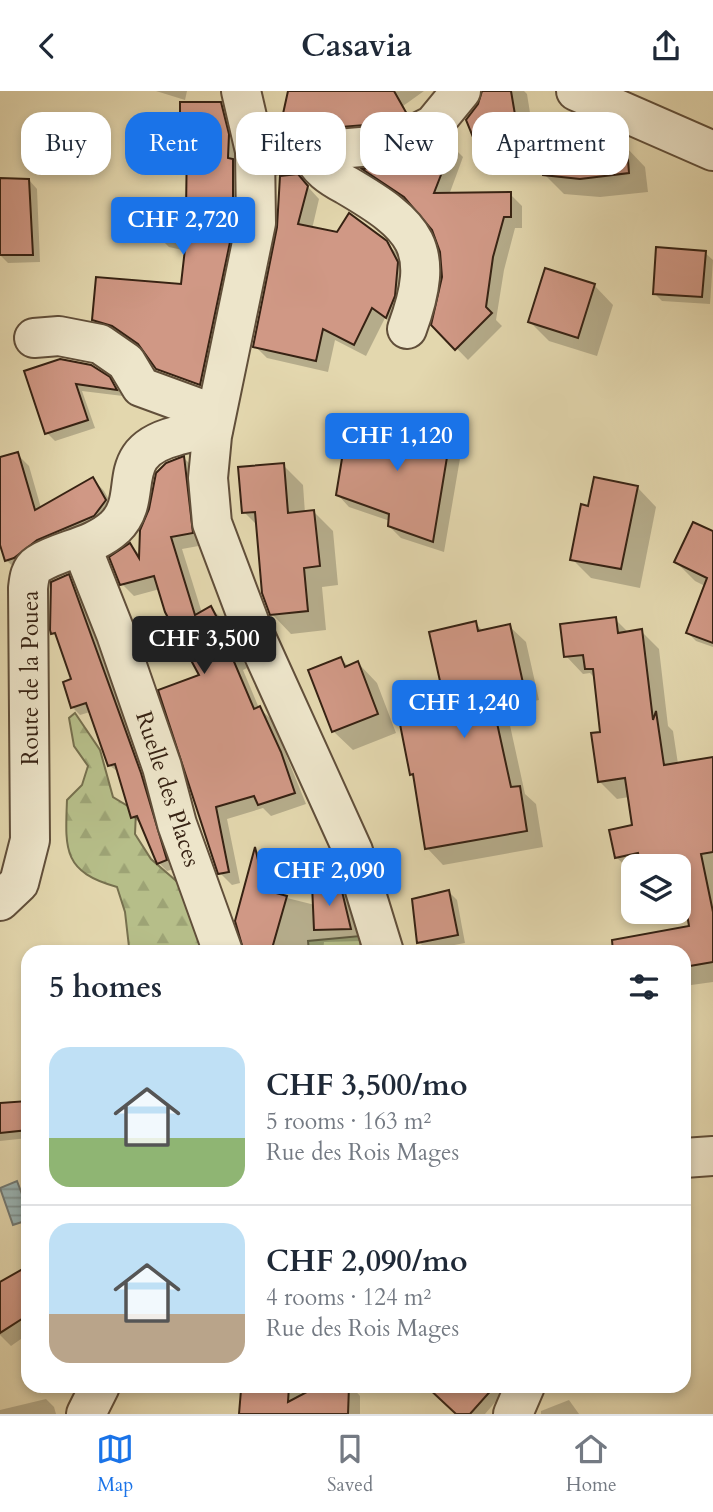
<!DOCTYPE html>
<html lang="en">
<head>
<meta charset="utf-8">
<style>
  body { margin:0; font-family:Cardo,serif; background:#f2f2f3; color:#1f2937; height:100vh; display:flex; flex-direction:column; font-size:26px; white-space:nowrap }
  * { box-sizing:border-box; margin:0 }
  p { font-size:23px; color:#747a83 }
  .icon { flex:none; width:38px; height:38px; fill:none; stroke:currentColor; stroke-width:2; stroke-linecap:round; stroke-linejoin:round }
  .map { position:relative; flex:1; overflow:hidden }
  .details { position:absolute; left:21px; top:854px; width:670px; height:448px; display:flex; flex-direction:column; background:#fff; border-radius:21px; box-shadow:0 4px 10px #0003 }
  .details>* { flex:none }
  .hud { position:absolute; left:21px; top:21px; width:672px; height:63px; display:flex; gap:14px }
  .tools { position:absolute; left:621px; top:763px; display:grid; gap:14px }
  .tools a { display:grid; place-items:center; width:70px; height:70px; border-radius:14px; background:#fff; box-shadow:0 4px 10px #0003; font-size:35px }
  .price { position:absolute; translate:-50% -60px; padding:0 16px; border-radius:7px; background:#1a73e8; color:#fff; font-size:23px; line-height:46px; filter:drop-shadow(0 2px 4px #0008) }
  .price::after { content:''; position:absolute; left:50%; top:42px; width:21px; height:16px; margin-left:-10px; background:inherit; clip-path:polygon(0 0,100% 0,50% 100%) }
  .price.selected { background:#222; color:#fff }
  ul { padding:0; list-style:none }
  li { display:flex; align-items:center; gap:21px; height:175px; padding:0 28px }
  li+li { border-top:2px solid #e0e1e3 }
  li span { display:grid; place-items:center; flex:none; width:196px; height:140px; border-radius:21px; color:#555 }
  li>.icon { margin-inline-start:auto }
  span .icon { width:84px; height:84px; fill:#fffc; stroke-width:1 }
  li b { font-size:30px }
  h2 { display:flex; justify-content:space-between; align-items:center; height:84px; padding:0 28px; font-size:30px }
  .tag { padding:0 24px; border-radius:21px; background:#fff; box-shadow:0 4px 10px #0003; font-size:24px; line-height:63px }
  .tag.selected { background:#1a73e8; color:#fff }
  header { display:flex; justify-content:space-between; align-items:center; height:91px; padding:0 28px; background:#fff; font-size:32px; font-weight:800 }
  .tabs { display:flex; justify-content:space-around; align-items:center; height:98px; border-top:2px solid #e0e1e3; background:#fff; font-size:19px; color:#747a83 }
  .tabs a { display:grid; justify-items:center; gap:4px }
  .tabs .selected { color:#1a73e8 }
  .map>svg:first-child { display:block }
  .forest { fill:url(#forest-firs); stroke:#76704e; stroke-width:2 }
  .green { fill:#b6be89; stroke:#76704e; stroke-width:2 }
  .water { fill:url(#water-rules); stroke:#737b75; stroke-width:2 }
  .shadow { fill:#0003 }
  .building { fill:#d09885; stroke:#362213; stroke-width:2 }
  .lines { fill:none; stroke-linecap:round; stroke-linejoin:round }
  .minor-casing { stroke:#614f3a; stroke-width:42 }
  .minor { stroke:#ede5ca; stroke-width:38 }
  .labels { text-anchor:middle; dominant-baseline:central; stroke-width:5; stroke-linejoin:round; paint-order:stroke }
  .street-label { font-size:23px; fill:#362213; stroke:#ede5ca }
</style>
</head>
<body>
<header><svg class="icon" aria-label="back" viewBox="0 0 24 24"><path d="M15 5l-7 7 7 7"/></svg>Casavia<svg class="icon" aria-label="share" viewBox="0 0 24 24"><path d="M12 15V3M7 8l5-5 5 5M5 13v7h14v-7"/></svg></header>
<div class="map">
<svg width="713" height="1323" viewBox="0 0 713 1323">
  <defs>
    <pattern id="forest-firs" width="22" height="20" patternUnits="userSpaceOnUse" patternTransform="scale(1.75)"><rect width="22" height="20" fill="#b6be89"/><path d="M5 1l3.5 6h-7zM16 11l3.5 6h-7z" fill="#9da375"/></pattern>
    <pattern id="water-rules" width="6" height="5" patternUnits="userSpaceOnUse" patternTransform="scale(1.75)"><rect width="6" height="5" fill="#9bb6b6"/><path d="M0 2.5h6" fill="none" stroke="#7f9493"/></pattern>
  </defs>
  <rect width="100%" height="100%" fill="#e3d7ae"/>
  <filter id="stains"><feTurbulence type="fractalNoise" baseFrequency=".00286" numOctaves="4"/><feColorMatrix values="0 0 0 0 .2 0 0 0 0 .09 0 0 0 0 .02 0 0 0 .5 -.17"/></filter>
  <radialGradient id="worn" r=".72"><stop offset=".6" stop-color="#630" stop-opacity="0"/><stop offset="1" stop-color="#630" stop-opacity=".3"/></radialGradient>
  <path class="forest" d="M75,622L100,659L113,706L136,720L135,743L151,768L189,801L210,861H135L129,856L125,821L117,796C63,781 65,759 67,709L82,694L88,675L74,655L69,627Z"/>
  <polygon class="green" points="360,845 361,861 309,861 308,850"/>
  <polygon class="water" points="17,1090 28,1119 28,1129 13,1134 0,1097"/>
  <g class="shadow">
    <polygon points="156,0 187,0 185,9"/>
    <polygon points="289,0 424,0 403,15 413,31 289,48 281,40"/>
    <polygon points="483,0 524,0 527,3 538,72 498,75 478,55"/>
    <polygon points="220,13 235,28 247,84 214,307 172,292 163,282 208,299 209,296 160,280 146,261 128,248 108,243 94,229 182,195 187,160 169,156 155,142 187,123 189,54 181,46"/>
    <polygon points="452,55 463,66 449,104 510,103 522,115 522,137 515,137 504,179 496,229 502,235 468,269 433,233 444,186 442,161 434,138 414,115 365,79 406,74"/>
    <polygon points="626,56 645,76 648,101 600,106 564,103 545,84"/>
    <polygon points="298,85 319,108 312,138 386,152 399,164 409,184 398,237 385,227 366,265 335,249 328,281 267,267 255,255"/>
    <polygon points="29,89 37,98 40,171 8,172 0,164"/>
    <polygon points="705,162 713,169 710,213 662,210 654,202"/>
    <polygon points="594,194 613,214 597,265 549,250 530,231"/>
    <polygon points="26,281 109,288 123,305 82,300 95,337 55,350 47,342"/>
    <polygon points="451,338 463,350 444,461 401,447 389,435 390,430 349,416 338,404 403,342"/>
    <polygon points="17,363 29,375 41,417 93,388 104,400 117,422 18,480 6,469 0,447 0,368"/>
    <polygon points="184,367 196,379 204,454 182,458 202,522 211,517 223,529 247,577 243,579 259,617 272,629 306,713 271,725 263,717 227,728 240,792 232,794 220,782 202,585 160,498 134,505 122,493 130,454 141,465"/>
    <polygon points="283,374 303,394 305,422 314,421 333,440 338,494 322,496 326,539 291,543 272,523 258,435 244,421"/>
    <polygon points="637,396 656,416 640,497 591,487 572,468 590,417"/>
    <polygon points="713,442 713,499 695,490 676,471"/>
    <polygon points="68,485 76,493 148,692 174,778 167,780 159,772 143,734 132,726 120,682 110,675 90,621 80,624 72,616 73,590 60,549 53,542"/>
    <polygon points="713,525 713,556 696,550 688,542"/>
    <polygon points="615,528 629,542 641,540 659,558 668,635 673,640 678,673 713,670 713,891 684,895 684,861 645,861 691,837 684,805 679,806 679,775 634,775 634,783 616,766 634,735 629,706 617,708 599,690 602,642 595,587 590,582 583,583 566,565"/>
    <polygon points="475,532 484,541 509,535 526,551 539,609 506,616 525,703 536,713 543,756 443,774 427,757 415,686 412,683 446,610"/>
    <polygon points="341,568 349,576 358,572 377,592 396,642 353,659 333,640"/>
    <polygon points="256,759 267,771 275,804 315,814 339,794 352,807 362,850 324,851 323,861 245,861 237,830"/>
    <polygon points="449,801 457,809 465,852 427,859 419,851"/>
    <polygon points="28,1011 28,1047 0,1050 0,1014"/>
    <polygon points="28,1177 28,1243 11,1255 0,1244 0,1193"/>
    <polygon points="243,1295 301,1295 300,1307 322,1295 351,1295 360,1305 360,1323 241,1323"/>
    <polygon points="442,1295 509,1295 485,1323 457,1323"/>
    <polygon points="46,1308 54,1316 56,1323 0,1323 0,1319"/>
    <polygon points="569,1309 579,1323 541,1323 541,1320"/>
  </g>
  <g class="building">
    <polygon points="288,0 394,0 407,23 390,32 279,41"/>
    <polygon points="482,0 511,0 520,53 477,56 466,29 478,13"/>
    <polygon points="180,11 221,11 229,43 228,67 233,68 233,137 200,294 156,278 138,253 112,235 92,229 96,186 181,193 186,149 153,143 158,116 186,121 187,47 180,47"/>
    <polygon points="571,40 627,55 629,82 580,88 543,84 539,52"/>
    <polygon points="446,51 453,53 434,102 511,101 511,126 504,126 493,166 486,216 492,222 455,259 431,234 442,186 440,161 432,139 404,106 362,78 406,73"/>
    <polygon points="298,83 308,95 298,133 337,141 349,122 387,150 398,171 395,205 386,227 372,217 354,254 323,238 316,270 253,256 277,136 280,85"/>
    <polygon points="0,87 29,88 33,164 0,164"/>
    <polygon points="656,156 706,160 702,206 653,203"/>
    <polygon points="545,177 595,193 578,247 528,231"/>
    <polygon points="60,268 91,274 110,286 117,299 76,293 88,329 45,343 24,280"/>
    <polygon points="404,328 452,336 433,451 388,435 389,423 336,404 348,331 402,340"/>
    <polygon points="18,361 35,419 93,386 106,409 94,425 37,449 14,467 5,470 0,454 0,366"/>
    <polygon points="184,365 193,442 171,446 195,524 211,515 236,564 232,566 254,618 260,615 281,661 295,702 258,714 254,705 216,716 229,781 218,783 158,599 199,584 165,521 154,485 120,494 109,466 130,452 139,467 140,439 149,418 156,382 166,372"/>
    <polygon points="284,372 288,422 314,419 320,475 304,477 308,520 270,524 262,502 255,421 242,422 238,376"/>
    <polygon points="594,386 638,395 621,478 570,469 581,413 588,415"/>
    <polygon points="693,431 713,440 713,552 686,542 707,487 674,471"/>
    <polygon points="69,483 141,682 167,769 157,773 137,725 131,727 115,673 108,675 86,612 71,617 63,591 71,588 55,542 51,543 50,539 51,491"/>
    <polygon points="616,526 618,542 642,538 653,629 656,620 664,674 713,666 713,761 701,763 713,821 713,871 684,876 684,861 613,861 612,849 689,835 679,775 641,775 638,762 615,767 609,739 632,734 625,687 598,691 591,642 600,641 593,578 585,578 583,564 564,566 560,533"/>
    <polygon points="476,530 478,540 510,533 523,592 490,600 511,696 520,695 527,740 425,758 413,683 410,684 397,618 444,608 429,541"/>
    <polygon points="341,566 345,576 358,570 378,623 332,641 308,579"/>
    <polygon points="255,756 265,799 287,805 271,861 244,861 235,830"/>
    <polygon points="340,792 351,838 314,839 312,793"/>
    <polygon points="449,799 458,844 417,852 412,808"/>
    <polygon points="28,1010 28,1039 0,1042 0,1012"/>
    <polygon points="28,1175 28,1224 0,1242 0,1191"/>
    <polygon points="255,1295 289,1295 288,1311 318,1295 349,1295 348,1323 239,1323 241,1299 255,1300"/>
    <polygon points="426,1295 495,1295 470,1323 456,1323"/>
  </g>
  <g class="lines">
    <g class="minor-casing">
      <g id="minor">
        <polyline points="241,0 255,60 256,132 212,345 208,387 212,432 250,533 353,760 384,861"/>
        <polyline points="576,0 713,60"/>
        <path d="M311,61C317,77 331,86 346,94C416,135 437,156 407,238"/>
        <polyline points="256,65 396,53 433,34 461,0"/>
        <polyline points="34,247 59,245 100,253 126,271 141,296 215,323"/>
        <polyline points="82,457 116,543 162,676 177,733 223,861"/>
        <path d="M0,810L19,792L30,749L28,497C29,488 30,478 38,473C62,458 92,457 115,436C147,405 110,362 176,345C188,342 200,338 213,338"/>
        <polyline points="684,1067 713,1065"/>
        <polyline points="86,1323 100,1295"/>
        <polyline points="513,1323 525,1295"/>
      </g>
    </g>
    <use href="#minor" class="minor"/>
  </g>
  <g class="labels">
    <g class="street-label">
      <text transform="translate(30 587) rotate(-90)">Route de la Pouea</text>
      <text transform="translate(168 698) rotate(72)">Ruelle des Places</text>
    </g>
  </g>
  <rect width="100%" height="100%" filter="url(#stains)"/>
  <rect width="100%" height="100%" fill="url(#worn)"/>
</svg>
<div class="tools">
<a><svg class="icon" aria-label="layers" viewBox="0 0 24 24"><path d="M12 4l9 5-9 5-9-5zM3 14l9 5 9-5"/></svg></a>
</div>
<b class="price" style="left:183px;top:166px">CHF 2,720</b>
<b class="price" style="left:397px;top:382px">CHF 1,120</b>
<b class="price selected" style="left:204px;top:585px">CHF 3,500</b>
<b class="price" style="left:464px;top:649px">CHF 1,240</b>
<b class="price" style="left:329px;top:817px">CHF 2,090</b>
<div class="hud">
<a class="tag">Buy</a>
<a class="tag selected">Rent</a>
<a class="tag">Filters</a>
<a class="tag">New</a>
<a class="tag">Apartment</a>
</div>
<section class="details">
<h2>5 homes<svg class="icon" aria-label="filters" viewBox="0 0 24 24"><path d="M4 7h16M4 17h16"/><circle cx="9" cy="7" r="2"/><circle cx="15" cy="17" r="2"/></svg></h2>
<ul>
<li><span style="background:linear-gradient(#bfe0f5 65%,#8fb573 0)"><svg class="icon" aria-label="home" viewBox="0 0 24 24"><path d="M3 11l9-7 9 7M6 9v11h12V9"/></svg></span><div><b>CHF 3,500/mo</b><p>5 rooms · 163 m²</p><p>Rue des Rois Mages</p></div></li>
<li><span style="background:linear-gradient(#bfe0f5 65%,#b9a48a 0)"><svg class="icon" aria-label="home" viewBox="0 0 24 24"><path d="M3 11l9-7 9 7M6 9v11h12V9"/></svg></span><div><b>CHF 2,090/mo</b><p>4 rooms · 124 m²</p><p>Rue des Rois Mages</p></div></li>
</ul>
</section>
</div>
<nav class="tabs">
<a class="selected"><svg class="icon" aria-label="map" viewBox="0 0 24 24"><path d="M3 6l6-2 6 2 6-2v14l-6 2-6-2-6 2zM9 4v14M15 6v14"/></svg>Map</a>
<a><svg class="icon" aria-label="saved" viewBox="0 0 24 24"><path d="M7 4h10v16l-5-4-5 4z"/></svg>Saved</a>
<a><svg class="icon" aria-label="home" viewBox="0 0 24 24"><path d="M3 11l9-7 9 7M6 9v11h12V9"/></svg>Home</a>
</nav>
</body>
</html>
